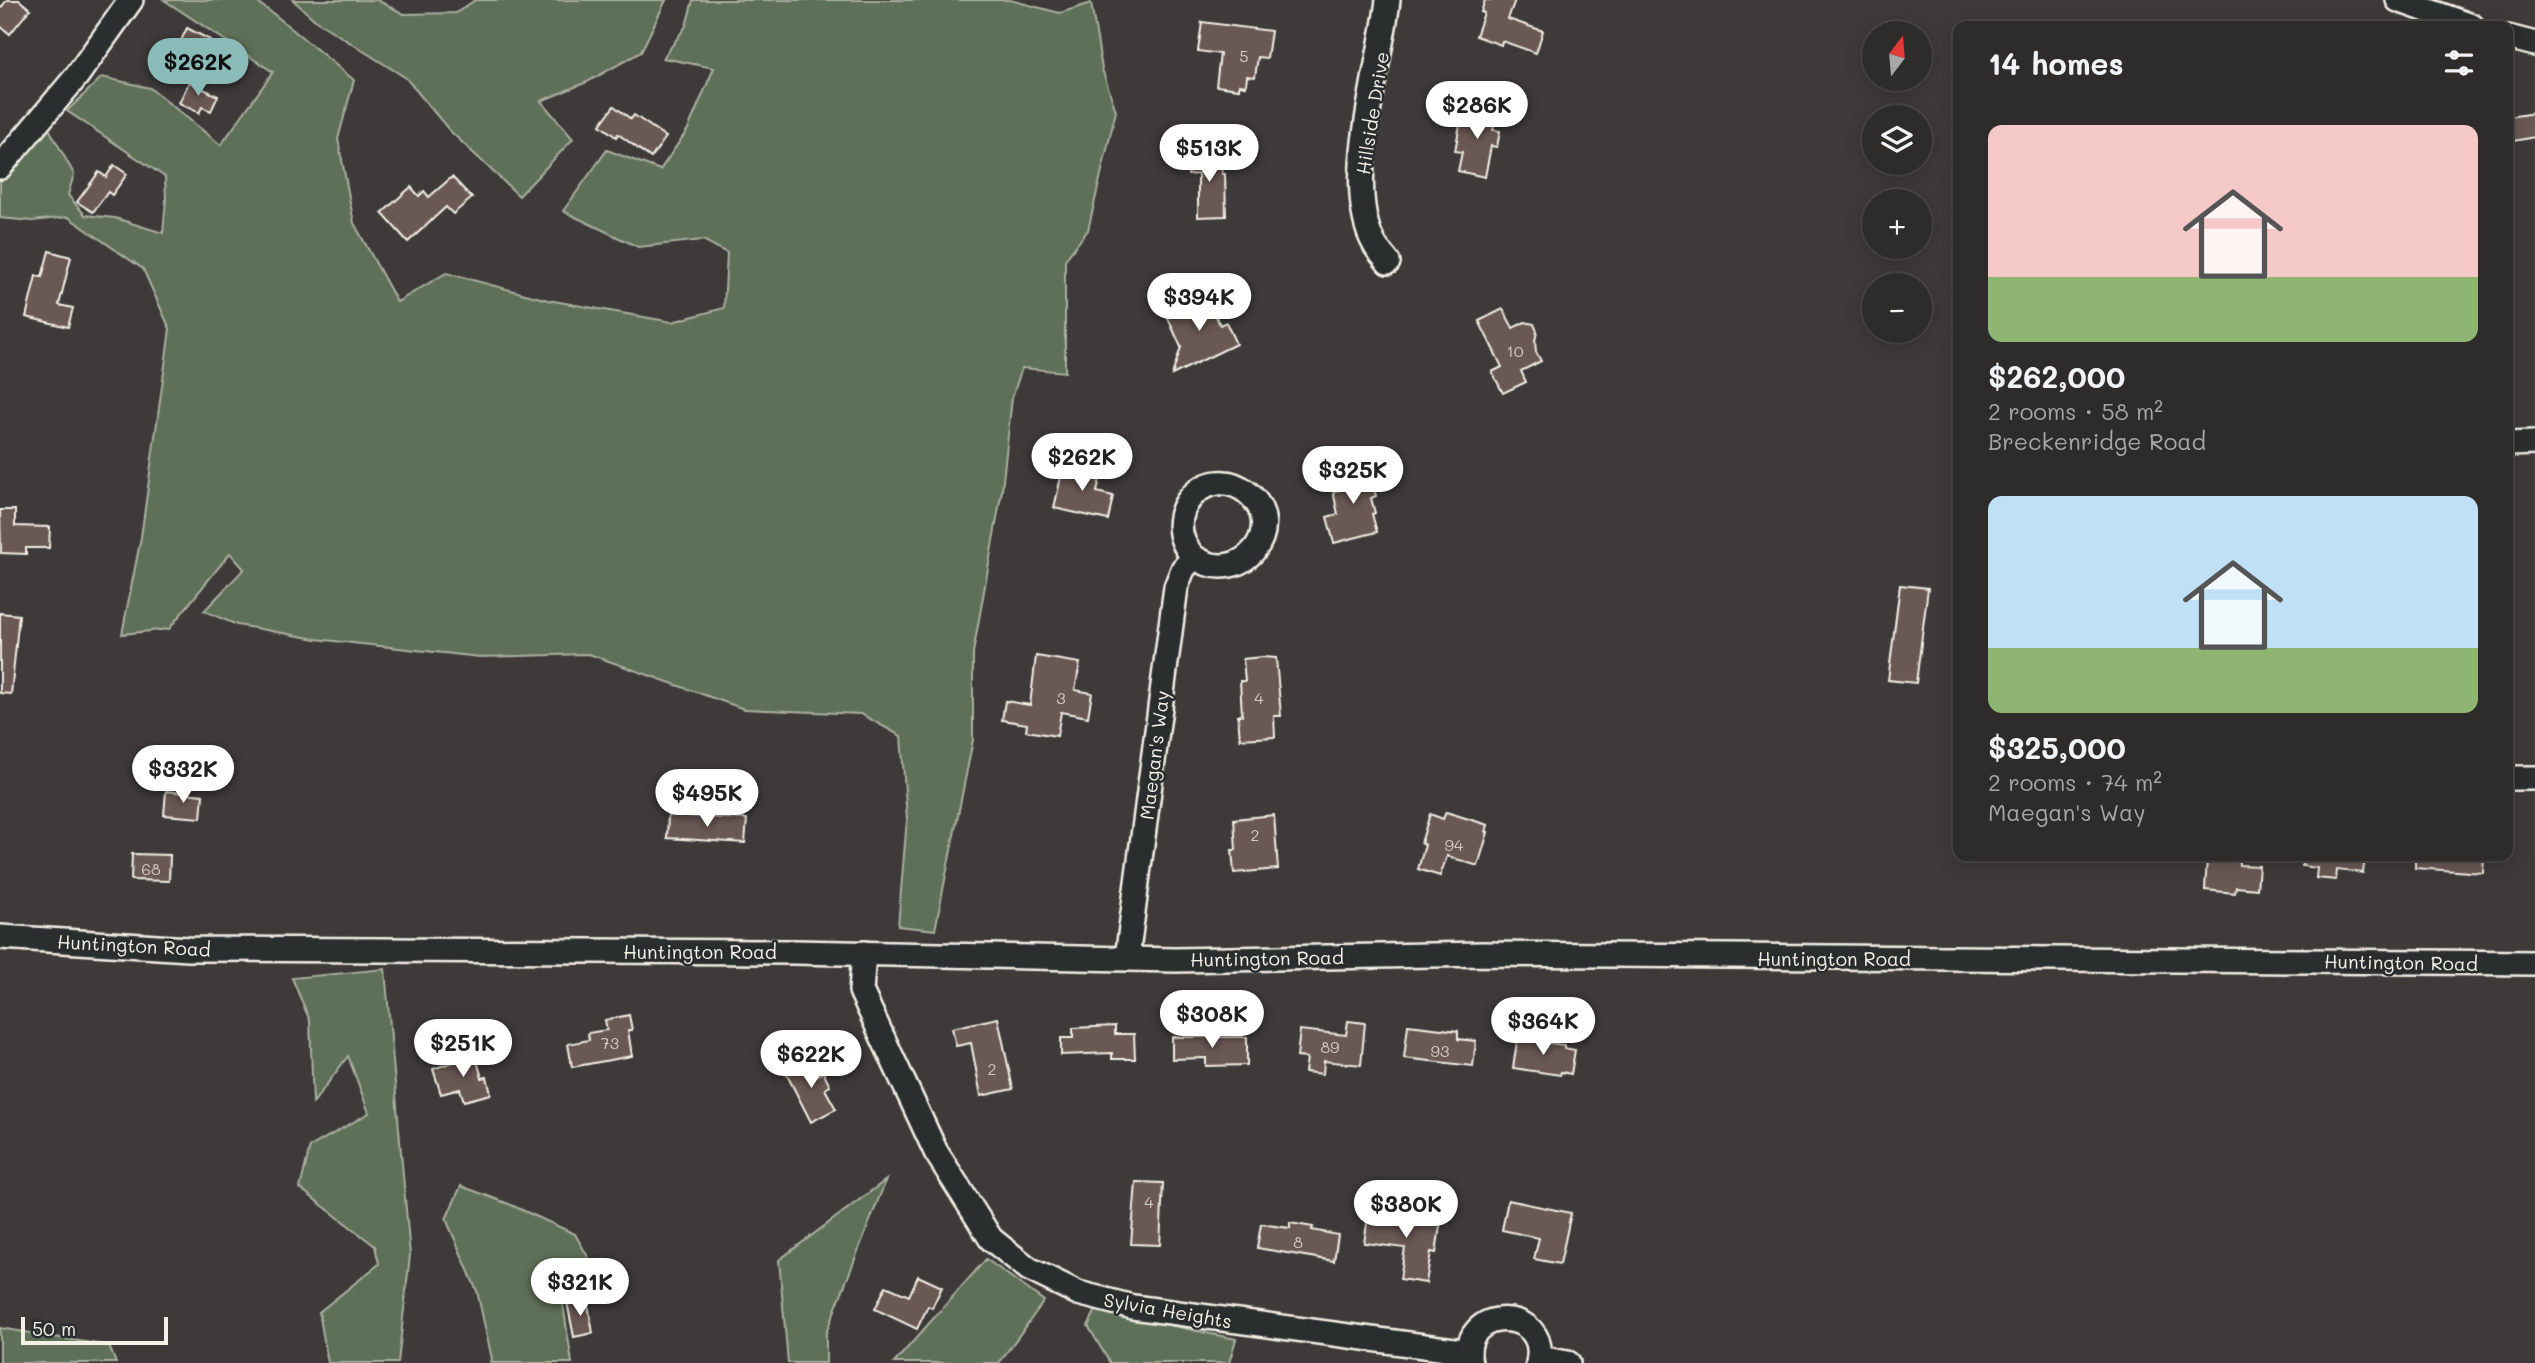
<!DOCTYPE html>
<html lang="en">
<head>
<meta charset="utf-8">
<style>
  body { margin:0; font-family:Mali,sans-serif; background:#3a3837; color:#f1f3f6; height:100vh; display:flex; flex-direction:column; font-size:26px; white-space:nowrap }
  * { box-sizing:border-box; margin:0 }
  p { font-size:23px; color:#a7a7a9 }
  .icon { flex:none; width:38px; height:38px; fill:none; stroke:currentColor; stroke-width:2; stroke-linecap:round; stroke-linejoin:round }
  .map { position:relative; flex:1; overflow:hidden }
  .panel { position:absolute; left:1953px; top:21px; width:560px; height:840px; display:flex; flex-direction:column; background:#2e2c2b; border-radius:14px; box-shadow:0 4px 18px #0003,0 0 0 2px #494847 }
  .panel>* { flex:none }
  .needle { width:46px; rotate:16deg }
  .tools { position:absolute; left:1862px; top:21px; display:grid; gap:14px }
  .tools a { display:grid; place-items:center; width:70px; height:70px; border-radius:50%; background:#2e2c2b; box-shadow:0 4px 18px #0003,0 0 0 2px #494847; font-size:35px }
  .scale { position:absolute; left:21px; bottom:18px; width:147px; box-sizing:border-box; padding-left:7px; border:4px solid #f4f1e8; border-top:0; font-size:19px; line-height:24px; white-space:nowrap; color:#f4f1e8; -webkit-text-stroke:5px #2a2d2e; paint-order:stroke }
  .price { position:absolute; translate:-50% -60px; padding:0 16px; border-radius:24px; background:#fff; color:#222; font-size:23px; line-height:46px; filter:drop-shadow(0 2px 4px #0008) }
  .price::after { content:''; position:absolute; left:50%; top:42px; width:21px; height:16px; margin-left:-10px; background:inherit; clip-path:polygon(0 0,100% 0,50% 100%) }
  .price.selected { background:#8bbbb9; color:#111 }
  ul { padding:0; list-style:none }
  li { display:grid; align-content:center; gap:14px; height:371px; padding:0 35px }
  li span { display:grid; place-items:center; height:217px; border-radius:14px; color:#555 }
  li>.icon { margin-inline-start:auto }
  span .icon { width:126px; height:126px; fill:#fffc; stroke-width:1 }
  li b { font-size:30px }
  h2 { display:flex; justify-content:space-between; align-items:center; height:84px; padding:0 35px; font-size:30px }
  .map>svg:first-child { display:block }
  .green { fill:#5f7059; stroke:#aab0a0; stroke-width:2 }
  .building { fill:#6a5952; stroke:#f4f1e8; stroke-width:2 }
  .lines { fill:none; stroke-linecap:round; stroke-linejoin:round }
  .minor-casing { stroke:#f4f1e8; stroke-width:28 }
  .minor { stroke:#2a2d2e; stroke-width:23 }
  .labels { text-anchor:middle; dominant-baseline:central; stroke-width:5; stroke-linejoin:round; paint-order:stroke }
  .number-label { font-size:16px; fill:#d2cbc2 }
  .street-label { font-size:19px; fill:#f4f1e8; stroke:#2a2d2e }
</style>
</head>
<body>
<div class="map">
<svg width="2535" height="1363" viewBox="0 0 2535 1363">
  <rect width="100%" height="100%" fill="#3d3a39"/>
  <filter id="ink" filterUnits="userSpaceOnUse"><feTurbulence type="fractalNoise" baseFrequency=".0143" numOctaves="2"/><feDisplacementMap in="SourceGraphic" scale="14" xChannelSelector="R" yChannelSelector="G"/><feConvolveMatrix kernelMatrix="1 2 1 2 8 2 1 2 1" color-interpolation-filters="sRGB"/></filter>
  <g filter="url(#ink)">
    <g class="green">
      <polygon points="164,0 254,0 275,15 354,80 338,139 354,223 397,302 446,273 548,300 672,322 724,308 727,253 703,240 638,247 563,211 607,150 660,170 688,129 714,68 663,58 686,26 693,0 1010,0 1060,13 1091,3 1102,69 1116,111 1088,230 1065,260 1065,372 1022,368 1012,398 1002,490 973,653 973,740 935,930 898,926 907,819 901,736 861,714 744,709 589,654 480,657 316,639 237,625 204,611 244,569 230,553 169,629 122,634 141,537 170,329 143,269 68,217 32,221 0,218 0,181 46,123 74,174 68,195 85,215 115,218 163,233 166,199 165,177 67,111 102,77 150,88 221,145 273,72"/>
      <polygon points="293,0 377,0 404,14 456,13 475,0 666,0 641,52 587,82 541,101 573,139 519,196 449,130 406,78 316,21"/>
      <polygon points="385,969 410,1255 398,1363 328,1363 319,1312 379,1264 375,1246 300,1188 310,1147 369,1113 348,1056 313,1103 310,1021 292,978"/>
      <polygon points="886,1180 826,1333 826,1363 788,1363 779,1260"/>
      <polygon points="461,1186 509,1204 575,1234 595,1269 563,1304 572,1363 490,1363 492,1359 477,1291 446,1219"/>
      <polygon points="986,1259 1044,1301 999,1363 894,1363"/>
      <polygon points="1096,1310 1236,1339 1229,1363 1110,1363 1088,1326"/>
      <polygon points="0,1328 109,1346 116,1363 0,1363"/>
    </g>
    <g class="building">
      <polygon points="7,0 19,0 30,9 10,34 0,26 0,9"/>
      <polygon points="1485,0 1515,0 1508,19 1543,31 1536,53 1502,41 1501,45 1476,36 1484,13 1481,12"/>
      <polygon points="1202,22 1271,31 1267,58 1258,57 1255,77 1247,76 1246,86 1239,85 1239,89 1216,86 1220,54 1198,51"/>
      <polygon points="187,28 210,40 191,76 169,65"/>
      <polygon points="189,82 218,96 211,111 202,107 199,113 179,103"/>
      <polygon points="1470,105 1497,111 1493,130 1500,131 1497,147 1491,146 1485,177 1458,171 1462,152 1455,151 1460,124 1466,125"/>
      <polygon points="614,106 631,119 634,115 666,137 651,158 618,134 616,137 600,125"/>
      <polygon points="2535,113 2535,137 2508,142 2508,117"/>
      <polygon points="1188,154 1222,154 1222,174 1225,174 1226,216 1198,217 1198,174 1188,175"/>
      <polygon points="114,165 127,174 112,195 108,192 93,212 77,202 99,172 106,177"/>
      <polygon points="452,177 472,198 453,214 446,207 408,242 382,213 411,187 419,196 424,191 429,197"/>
      <polygon points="49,251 71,257 59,305 73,308 68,327 26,317 36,276 42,277"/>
      <polygon points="1204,291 1220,325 1226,322 1236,344 1172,375 1181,347 1167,316 1191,305 1188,299"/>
      <polygon points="1503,309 1513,328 1525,322 1534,324 1537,331 1535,341 1536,352 1541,361 1521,371 1526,382 1503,393 1492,372 1502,367 1479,321"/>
      <polygon points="1064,463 1101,473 1097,492 1113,496 1108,520 1054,508"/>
      <polygon points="1368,467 1376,496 1371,498 1375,513 1372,514 1377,532 1334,543 1327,517 1338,514 1333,491 1339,490 1335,476"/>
      <polygon points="0,510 15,510 15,526 50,527 49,548 26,548 26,554 1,553"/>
      <polygon points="1900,585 1928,588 1916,683 1888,680"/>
      <polygon points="0,613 19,615 11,694 0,693"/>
      <polygon points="1036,656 1080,663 1075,690 1092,693 1088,717 1061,712 1057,736 1026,731 1027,724 1002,720 1005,701 1030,705"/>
      <polygon points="1262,657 1276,658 1281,716 1274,716 1275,737 1240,739 1238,715 1242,715 1240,681 1245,681 1243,659"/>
      <polygon points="166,791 203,795 201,818 164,815"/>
      <polygon points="1446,812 1488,825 1486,832 1488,832 1478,866 1447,856 1440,876 1418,869 1425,845 1421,843 1430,814 1443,819"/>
      <polygon points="668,815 747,819 745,843 667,838"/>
      <polygon points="1274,815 1278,869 1234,873 1232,850 1236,850 1234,819"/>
      <polygon points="132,854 170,855 169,881 131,880"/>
      <polygon points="2303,856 2365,856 2363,873 2337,870 2336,880 2316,878 2317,868 2302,866"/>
      <polygon points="2415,856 2484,856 2483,873 2415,868"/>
      <polygon points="2207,858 2239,861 2239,865 2259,866 2257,889 2236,887 2235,893 2205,890"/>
      <polygon points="629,1015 632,1030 628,1030 632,1056 572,1067 568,1044 589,1040 588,1033 607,1030 605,1020"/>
      <polygon points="998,1018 1013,1089 981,1096 971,1043 956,1046 952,1028"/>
      <polygon points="1348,1021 1365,1023 1361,1065 1324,1061 1323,1074 1305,1072 1307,1058 1297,1057 1300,1030 1346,1035"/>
      <polygon points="1408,1025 1458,1031 1458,1039 1476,1041 1473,1066 1404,1058"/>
      <polygon points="1115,1026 1115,1034 1134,1034 1135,1059 1112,1059 1112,1053 1061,1055 1061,1038 1073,1038 1073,1028"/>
      <polygon points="1518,1035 1535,1038 1535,1041 1564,1045 1564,1048 1575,1050 1571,1074 1561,1072 1560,1075 1513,1068"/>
      <polygon points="1172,1037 1247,1037 1247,1065 1206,1066 1206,1058 1172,1059"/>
      <polygon points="475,1054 482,1078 487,1077 491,1094 464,1101 460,1089 441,1094 433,1069"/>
      <polygon points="810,1059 818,1075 823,1072 830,1086 825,1089 836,1109 811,1122 785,1071"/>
      <polygon points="1136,1182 1163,1183 1160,1245 1131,1244"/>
      <polygon points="1508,1200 1571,1213 1560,1264 1534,1259 1539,1238 1502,1230"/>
      <polygon points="1373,1209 1441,1219 1436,1253 1431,1252 1426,1283 1400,1279 1405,1248 1364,1243 1368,1217 1371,1218"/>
      <polygon points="1290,1223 1313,1227 1312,1230 1338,1235 1334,1261 1257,1248 1261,1224 1290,1228"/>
      <polygon points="918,1276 942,1287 932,1308 928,1306 917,1329 875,1309 886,1286 909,1296"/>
      <polygon points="587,1299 593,1333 574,1337 567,1302"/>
    </g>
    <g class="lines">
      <g class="minor-casing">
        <g id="minor">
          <path d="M1388,0C1381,65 1341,187 1375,245C1378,251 1384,256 1388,262"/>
          <polyline points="2398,0 2472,26"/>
          <polyline points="2508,37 2535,44"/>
          <polyline points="0,167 76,77 131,0"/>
          <polyline points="2508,444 2535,443"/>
          <polyline points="2508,778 2535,778"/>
          <polyline points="0,937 189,949 794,952 1175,960 1483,954 2535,963"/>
          <polyline points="864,953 861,991 936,1152 991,1239 1029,1269 1078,1293 1133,1307 1469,1352"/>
          <path d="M1127,958L1176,587L1183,569L1194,557C1155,517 1207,459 1248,493C1289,528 1241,589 1194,557"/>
          <polyline points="1539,1358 1568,1363"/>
          <path d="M1470,1363C1458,1304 1551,1306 1538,1363"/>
        </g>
      </g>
      <use href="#minor" class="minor"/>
    </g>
  </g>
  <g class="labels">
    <g class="number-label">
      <text x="1244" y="55">5</text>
      <text x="1515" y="350">10</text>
      <text x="1061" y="697">3</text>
      <text x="1259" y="697">4</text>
      <text x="1255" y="834">2</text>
      <text x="1454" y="844">94</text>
      <text x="151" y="868">68</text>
      <text x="610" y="1042">73</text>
      <text x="1330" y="1046">89</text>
      <text x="1440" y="1050">93</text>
      <text x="992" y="1068">2</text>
      <text x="1149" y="1201">4</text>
      <text x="1298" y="1241">8</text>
    </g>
    <g class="street-label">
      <text transform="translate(1372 113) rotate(-81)">Hillside Drive</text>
      <text transform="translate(1154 755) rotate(-83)">Maegan's Way</text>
      <text transform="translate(134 945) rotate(3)">Huntington Road</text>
      <text x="700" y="951">Huntington Road</text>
      <text transform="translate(1267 958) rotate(-1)">Huntington Road</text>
      <text x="1834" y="958">Huntington Road</text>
      <text transform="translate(2401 962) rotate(1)">Huntington Road</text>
      <text transform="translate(1168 1310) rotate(10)">Sylvia Heights</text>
    </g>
  </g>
</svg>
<div class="tools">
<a><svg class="needle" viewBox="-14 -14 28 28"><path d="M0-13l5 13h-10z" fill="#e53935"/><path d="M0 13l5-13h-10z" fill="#a7a7a9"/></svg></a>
<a><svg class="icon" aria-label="layers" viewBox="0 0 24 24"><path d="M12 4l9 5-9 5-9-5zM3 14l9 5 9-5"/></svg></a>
<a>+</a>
<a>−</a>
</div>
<div class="scale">50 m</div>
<b class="price selected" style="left:198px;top:98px">$262K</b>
<b class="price" style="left:1477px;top:141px">$286K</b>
<b class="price" style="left:1209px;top:184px">$513K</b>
<b class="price" style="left:1199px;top:333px">$394K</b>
<b class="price" style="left:1082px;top:493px">$262K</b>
<b class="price" style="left:1353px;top:506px">$325K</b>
<b class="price" style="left:183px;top:805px">$332K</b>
<b class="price" style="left:707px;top:829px">$495K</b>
<b class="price" style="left:1212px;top:1050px">$308K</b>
<b class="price" style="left:1543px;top:1057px">$364K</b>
<b class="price" style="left:463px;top:1079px">$251K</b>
<b class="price" style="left:811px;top:1090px">$622K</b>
<b class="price" style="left:1406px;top:1240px">$380K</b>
<b class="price" style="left:580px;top:1318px">$321K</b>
<section class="panel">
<h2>14 homes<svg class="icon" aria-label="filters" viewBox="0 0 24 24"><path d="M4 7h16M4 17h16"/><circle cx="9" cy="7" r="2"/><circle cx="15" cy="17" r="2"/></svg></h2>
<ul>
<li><span style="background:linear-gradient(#f6c9c9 70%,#8fb573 0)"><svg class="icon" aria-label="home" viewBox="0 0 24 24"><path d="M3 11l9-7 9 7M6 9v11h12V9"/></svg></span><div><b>$262,000</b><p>2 rooms · 58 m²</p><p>Breckenridge Road</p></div></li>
<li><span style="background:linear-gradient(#bfe0f5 70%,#8fb573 0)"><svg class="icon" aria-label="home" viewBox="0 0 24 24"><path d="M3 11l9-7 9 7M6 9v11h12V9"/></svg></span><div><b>$325,000</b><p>2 rooms · 74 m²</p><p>Maegan's Way</p></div></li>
</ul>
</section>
</div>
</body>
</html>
